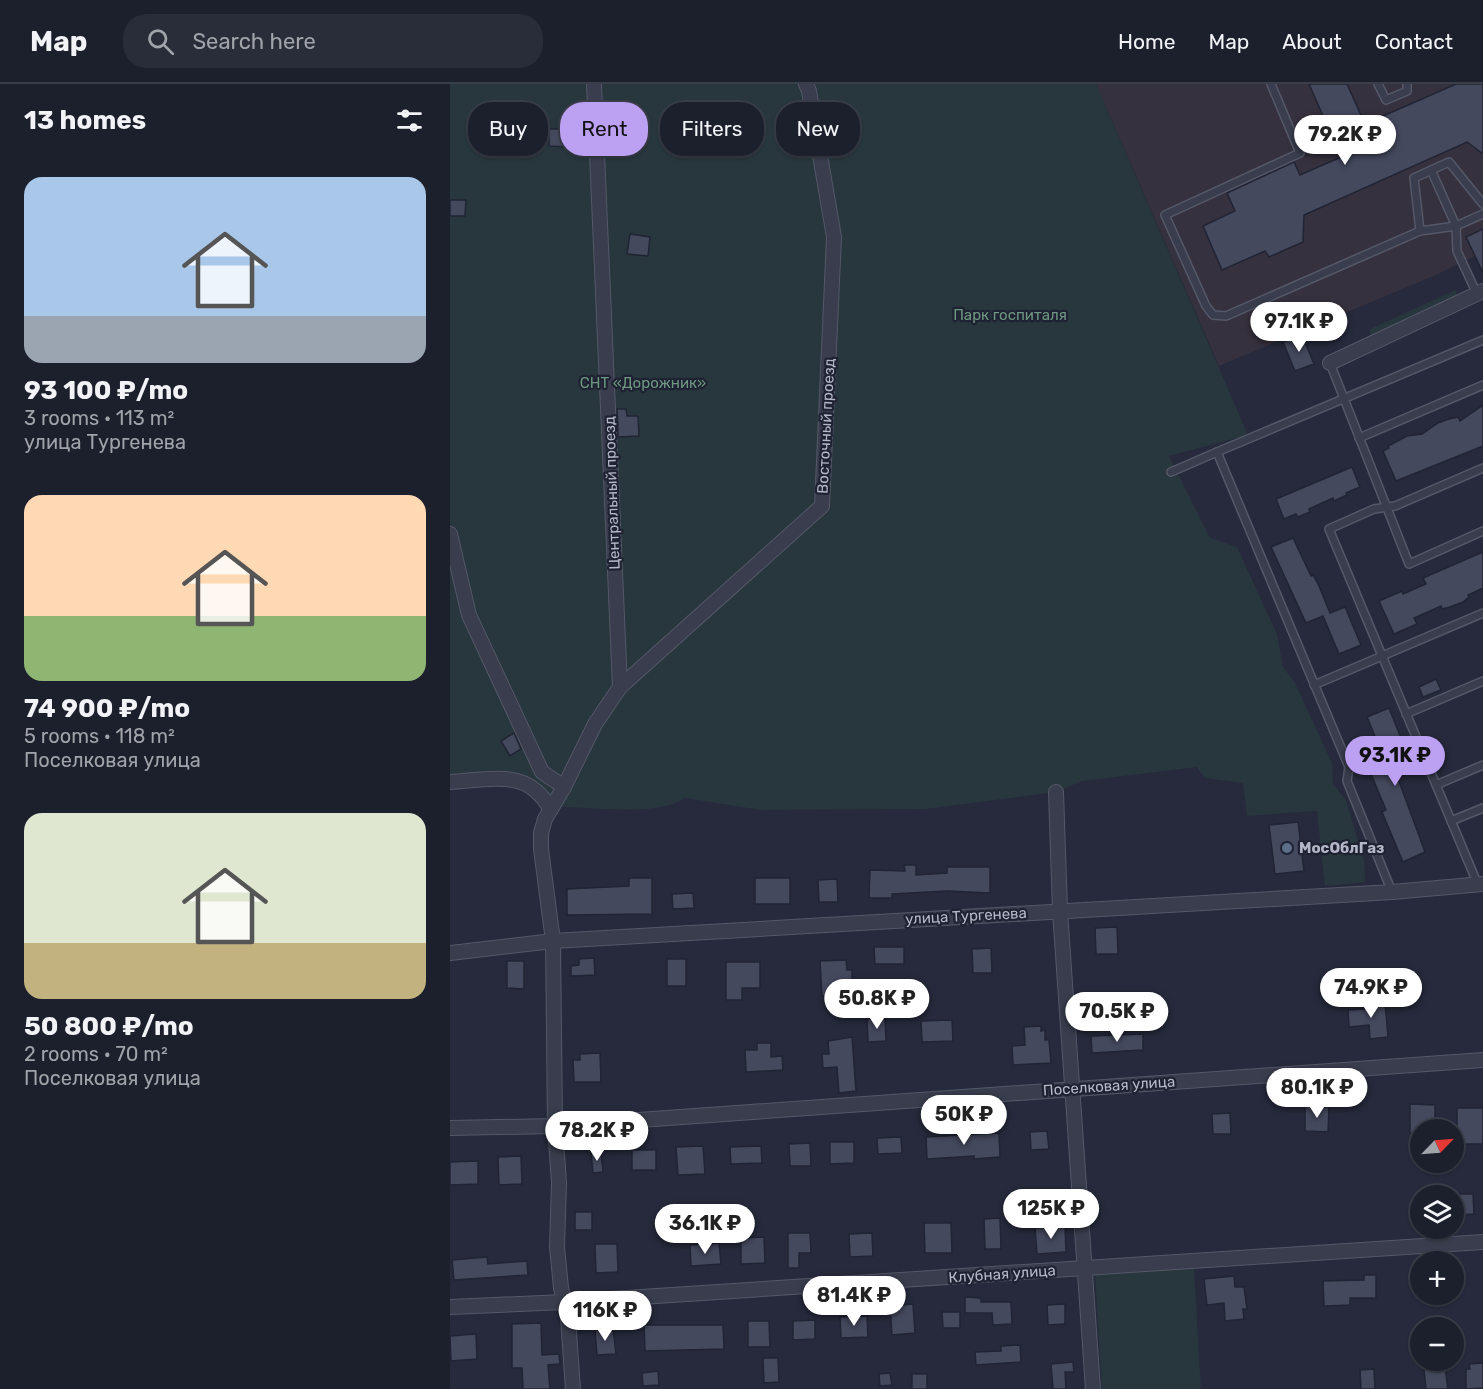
<!DOCTYPE html>
<html lang="en">
<head>
<meta charset="utf-8">
<style>
  body { margin:0; font-family:Rubik,sans-serif; background:#292d39; color:#f1f3f6; height:100vh; display:flex; flex-direction:column; font-size:22px; white-space:nowrap }
  * { box-sizing:border-box; margin:0 }
  p { font-size:20px; color:#a0a3aa }
  .icon { flex:none; width:33px; height:33px; fill:none; stroke:currentColor; stroke-width:2; stroke-linecap:round; stroke-linejoin:round }
  .map { position:relative; flex:1; overflow:hidden }
  .panel { display:flex; flex-direction:column; background:#1c202d; width:450px }
  .panel>* { flex:none }
  .guide { position:absolute; left:18px; top:18px; width:570px; height:54px; display:flex; gap:12px }
  .needle { width:39px; rotate:65deg }
  .fabs { position:absolute; left:960px; top:1035px; display:grid; gap:12px }
  .fabs a { display:grid; place-items:center; width:54px; height:54px; border-radius:50%; background:#1c202d; box-shadow:0 2px 4px #0004,0 0 0 2px #3a3e49; font-size:30px }
  .price { position:absolute; translate:-50% -51px; padding:0 14px; border-radius:21px; background:#fff; color:#222; font-size:20px; line-height:39px; filter:drop-shadow(0 2px 3px #0008) }
  .price::after { content:''; position:absolute; left:50%; top:36px; width:18px; height:14px; margin-left:-9px; background:inherit; clip-path:polygon(0 0,100% 0,50% 100%) }
  .price.selected { background:#bca0f2; color:#111 }
  ul { padding:0; list-style:none }
  li { display:grid; align-content:center; gap:12px; height:318px; padding:0 24px }
  li span { display:grid; place-items:center; height:186px; border-radius:18px; color:#555 }
  li>.icon { margin-inline-start:auto }
  span .icon { width:108px; height:108px; fill:#fffc; stroke-width:1 }
  li b { font-size:26px }
  h2 { display:flex; justify-content:space-between; align-items:center; height:72px; padding:0 24px; font-size:26px }
  .tag { padding:0 21px; border-radius:24px; background:#1c202d; box-shadow:0 2px 4px #0004,0 0 0 2px #3a3e49; font-size:21px; line-height:54px }
  .tag.selected { background:#bca0f2; color:#111 }
  header { display:flex; align-items:center; gap:36px; box-sizing:border-box; height:84px; padding:0 30px; background:#1c202d; border-bottom:2px solid #3a3e49 }
  header strong { font-size:28px }
  nav { display:flex; gap:33px; margin-inline-start:auto; font-size:21px }
  .search { width:420px; height:54px; background:#292d39; display:flex; align-items:center; gap:15px; box-sizing:border-box; padding:0 21px; border-radius:24px; color:#a0a3aa; font-size:22px }
  main { display:flex; flex:1; min-height:0 }
  .map>svg:first-child { display:block }
  .medical { fill:#36313e }
  .green { fill:#28363d }
  .building { fill:#45495e; stroke:#202434; stroke-width:1.5 }
  .lines { fill:none; stroke-linecap:round; stroke-linejoin:round }
  .service-casing { stroke:#545868; stroke-width:10 }
  .minor-casing { stroke:#545868; stroke-width:16 }
  .service { stroke:#393d4d; stroke-width:7 }
  .minor { stroke:#393d4d; stroke-width:14 }
  .service-dot { fill:#5c6f8a; stroke:#1e2232; stroke-width:2 }
  .labels { text-anchor:middle; dominant-baseline:central; stroke-width:4.5; stroke-linejoin:round; paint-order:stroke }
  .park-label { font-size:15px; fill:#6e9781; stroke:#1e2232 }
  .street-label { font-size:15px; fill:#b5b8c8; stroke:#1e2232 }
  .poi-label { font-size:15px; font-weight:bold; fill:#b5b8c8; stroke:#1e2232; text-anchor:start }
</style>
</head>
<body>
<header>
<strong>Map</strong>
<div class="search"><svg class="icon" aria-label="search" viewBox="0 0 24 24"><circle cx="10" cy="10" r="6"/><path d="M15 15l6 6"/></svg>Search here</div>
<nav><a>Home</a><a>Map</a><a>About</a><a>Contact</a></nav>
</header>
<main>
<section class="panel">
<h2>13 homes<svg class="icon" aria-label="filters" viewBox="0 0 24 24"><path d="M4 7h16M4 17h16"/><circle cx="9" cy="7" r="2"/><circle cx="15" cy="17" r="2"/></svg></h2>
<ul>
<li><span style="background:linear-gradient(#a9c7e8 75%,#9aa5b1 0)"><svg class="icon" aria-label="home" viewBox="0 0 24 24"><path d="M3 11l9-7 9 7M6 9v11h12V9"/></svg></span><div><b>93 100 ₽/mo</b><p>3 rooms · 113 m²</p><p>улица Тургенева</p></div></li>
<li><span style="background:linear-gradient(#ffd9b3 65%,#8fb573 0)"><svg class="icon" aria-label="home" viewBox="0 0 24 24"><path d="M3 11l9-7 9 7M6 9v11h12V9"/></svg></span><div><b>74 900 ₽/mo</b><p>5 rooms · 118 m²</p><p>Поселковая улица</p></div></li>
<li><span style="background:linear-gradient(#dfe7d0 70%,#c2b280 0)"><svg class="icon" aria-label="home" viewBox="0 0 24 24"><path d="M3 11l9-7 9 7M6 9v11h12V9"/></svg></span><div><b>50 800 ₽/mo</b><p>2 rooms · 70 m²</p><p>Поселковая улица</p></div></li>
</ul>
</section>
<div class="map">
<svg width="1033" height="1305" viewBox="0 0 1033 1305">
  <rect width="100%" height="100%" fill="#262a3c"/>
  <polygon class="medical" points="646,0 1033,0 1033,174 1027,177 1025,172 988,190 769,282"/>
  <g class="green">
    <path d="M0,0H646L798,351L719,372L760,454L787,463L827,550L833,583L845,599L882,679L883,700L896,716L914,777L915,798L875,802L867,727L797,732L793,699L755,694L747,683L632,697L606,708L475,725L310,726L235,714C206,734 138,722 103,723L76,700L0,698Z"/>
    <polygon points="1005,206 1007,209 1005,212 922,251 919,250 920,245"/>
    <polygon points="744,1184 751,1305 652,1305 645,1191"/>
  </g>
  <g class="building">
    <polygon points="859,0 897,0 915,40 1006,0 1033,0 1033,70 1017,58 854,131 853,158 819,173 815,167 772,186 753,142 785,127 777,109 844,78 850,91 891,73"/>
    <polygon points="99,45 123,45 123,63 99,62"/>
    <polygon points="0,116 16,116 15,132 0,132"/>
    <polygon points="1033,145 1033,189 1016,153"/>
    <polygon points="180,150 200,153 198,172 177,170"/>
    <polygon points="852,251 864,280 845,287 833,258"/>
    <polygon points="1033,321 1033,362 946,397 933,367 939,364 938,362 957,352 972,350 988,339 999,335 1008,333 1010,337"/>
    <polygon points="167,325 176,325 177,332 188,332 189,352 168,353"/>
    <polygon points="902,383 910,403 896,409 897,411 884,417 883,414 859,425 860,428 848,433 846,430 834,435 826,415"/>
    <polygon points="843,454 861,492 863,491 869,502 880,529 895,523 911,561 889,570 873,532 856,539 821,463"/>
    <polygon points="1033,468 1033,504 1018,511 1019,513 1013,518 1000,523 992,525 991,522 964,534 967,540 944,550 929,517 952,507 953,510 976,500 973,494"/>
    <polygon points="986,595 991,606 973,613 969,603"/>
    <polygon points="939,624 959,674 943,681 975,768 953,778 932,728 936,726 921,690 938,683 917,633"/>
    <polygon points="64,649 71,665 60,672 51,657"/>
    <polygon points="848,738 854,787 825,790 819,741"/>
    <polygon points="454,781 466,781 466,791 497,789 497,783 540,783 540,809 497,807 442,810 442,814 419,814 420,786 455,787"/>
    <polygon points="179,794 202,794 202,830 117,831 117,805 179,802"/>
    <rect x="305" y="794" width="35" height="26"/>
    <polygon points="387,795 388,818 369,818 368,796"/>
    <polygon points="243,809 244,824 223,825 222,810"/>
    <polygon points="667,843 668,870 646,870 645,844"/>
    <polygon points="424,863 454,863 454,880 425,880"/>
    <polygon points="541,864 542,889 523,889 522,865"/>
    <polygon points="144,874 145,891 121,892 121,882 129,881 129,875"/>
    <rect x="217" y="875" width="19" height="27"/>
    <polygon points="396,876 397,886 402,886 402,897 390,897 391,912 372,912 370,877"/>
    <polygon points="57,877 74,877 74,905 57,904"/>
    <polygon points="276,878 310,878 310,904 292,904 292,916 276,916"/>
    <polygon points="935,918 938,953 920,955 919,941 899,943 898,926 915,925 915,920"/>
    <polygon points="435,934 436,957 418,958 417,935"/>
    <polygon points="502,936 503,957 472,958 471,937"/>
    <polygon points="591,942 591,947 595,946 595,956 599,956 601,979 563,981 562,962 575,961 574,943"/>
    <polygon points="693,950 693,966 642,969 641,952"/>
    <polygon points="402,953 406,1007 389,1009 387,983 373,984 372,970 379,970 378,957"/>
    <polygon points="307,959 321,959 321,973 332,972 333,986 296,988 295,966 307,966"/>
    <polygon points="150,969 151,998 124,998 123,976 130,976 130,970"/>
    <polygon points="960,1020 985,1021 985,1043 975,1043 975,1046 970,1046 970,1049 960,1049"/>
    <polygon points="855,1022 879,1023 878,1048 855,1047"/>
    <rect x="1007" y="1024" width="26" height="36"/>
    <polygon points="780,1029 781,1050 763,1050 762,1030"/>
    <polygon points="597,1047 599,1065 581,1066 580,1048"/>
    <polygon points="549,1049 550,1073 524,1075 524,1072 477,1075 476,1053"/>
    <polygon points="451,1053 452,1069 428,1070 427,1054"/>
    <polygon points="380,1058 404,1058 404,1079 380,1080"/>
    <polygon points="360,1059 361,1082 340,1082 339,1060"/>
    <polygon points="253,1062 255,1090 228,1091 226,1063"/>
    <polygon points="311,1062 312,1079 281,1080 280,1063"/>
    <rect x="182" y="1066" width="24" height="20"/>
    <polygon points="151,1067 153,1088 143,1089 141,1068"/>
    <polygon points="71,1072 72,1100 49,1101 48,1073"/>
    <polygon points="28,1077 28,1100 0,1101 0,1078"/>
    <polygon points="1004,1110 1023,1110 1024,1130 1004,1131"/>
    <rect x="125" y="1128" width="17" height="18"/>
    <polygon points="550,1134 551,1165 535,1165 534,1135"/>
    <polygon points="474,1139 501,1139 502,1169 475,1169"/>
    <polygon points="615,1142 616,1168 587,1170 585,1144"/>
    <polygon points="338,1149 360,1149 361,1169 349,1169 349,1184 338,1184"/>
    <polygon points="422,1149 423,1172 400,1173 399,1150"/>
    <polygon points="314,1153 315,1179 291,1180 291,1154"/>
    <polygon points="269,1159 271,1180 241,1182 240,1161"/>
    <polygon points="145,1160 167,1160 168,1188 146,1189"/>
    <polygon points="37,1173 38,1180 77,1177 78,1191 4,1196 2,1176"/>
    <polygon points="914,1191 926,1191 926,1214 900,1214 900,1221 874,1222 873,1197 914,1196"/>
    <polygon points="784,1192 785,1203 794,1203 797,1225 793,1225 794,1235 775,1237 774,1219 757,1221 754,1195"/>
    <polygon points="515,1213 531,1214 531,1218 561,1218 562,1240 543,1241 542,1229 515,1229"/>
    <polygon points="463,1220 465,1249 442,1251 440,1222"/>
    <polygon points="615,1220 615,1240 598,1241 597,1221"/>
    <polygon points="492,1228 510,1228 510,1244 493,1244"/>
    <polygon points="417,1232 418,1253 391,1254 390,1233"/>
    <polygon points="365,1236 365,1255 343,1256 343,1237"/>
    <polygon points="298,1237 319,1237 320,1263 298,1263"/>
    <polygon points="91,1239 92,1271 109,1270 110,1280 98,1281 100,1305 73,1305 72,1284 62,1284 62,1240"/>
    <polygon points="194,1241 273,1241 274,1265 195,1267"/>
    <polygon points="163,1245 166,1270 147,1271 145,1246"/>
    <polygon points="26,1250 27,1275 1,1277 0,1252"/>
    <polygon points="570,1261 571,1278 526,1281 525,1268 551,1267 551,1262"/>
    <polygon points="313,1274 328,1274 329,1298 314,1299"/>
    <polygon points="973,1276 994,1276 998,1305 976,1305"/>
    <polygon points="623,1278 624,1288 615,1288 616,1305 603,1305 601,1280"/>
    <polygon points="1033,1279 1033,1304 1016,1305 1016,1285 1020,1285 1019,1280"/>
    <polygon points="924,1285 925,1305 911,1305 910,1286"/>
    <polygon points="208,1287 209,1301 193,1302 192,1289"/>
    <polygon points="440,1289 442,1301 430,1302 429,1290"/>
    <rect x="462" y="1290" width="15" height="15"/>
  </g>
  <g class="lines">
    <g class="service-casing">
      <g id="service">
        <polyline points="821,0 850,69 715,131 756,222 763,231 776,232 970,147 1006,142 1033,130"/>
        <polyline points="928,0 936,16 957,7 957,0"/>
        <polyline points="981,86 1006,142 1007,167 1027,210"/>
        <polyline points="970,147 964,94 999,78 1033,120"/>
        <polyline points="880,279 959,480 1033,447"/>
        <polyline points="909,354 1033,301"/>
        <polyline points="721,388 767,368"/>
        <polyline points="864,601 1033,529"/>
        <polyline points="956,630 1033,597"/>
        <polyline points="986,701 1033,681"/>
        <polyline points="1001,737 1033,724"/>
        <polyline points="1028,801 879,445 924,425 945,422 1033,384"/>
        <polyline points="942,808 897,697 899,683 767,368 1033,256"/>
      </g>
    </g>
    <g class="minor-casing">
      <g id="minor">
        <polyline points="144,0 170,603"/>
        <polyline points="880,279 1033,207"/>
        <polyline points="0,450 19,531 92,688 114,703"/>
        <path d="M0,698C26,697 65,687 86,707C92,712 97,719 101,725"/>
        <polyline points="606,708 610,827 643,1305"/>
        <polyline points="0,869 103,857 942,808 1033,800"/>
        <polyline points="0,1044 105,1042 1033,976"/>
        <polyline points="0,1223 114,1218 1033,1158"/>
        <polyline points="123,1305 118,1234 111,1204 107,1163 109,1099 105,1042 103,857 91,765 91,749 95,735 114,703 145,640 170,603 372,422 384,153 359,7 356,0"/>
      </g>
    </g>
    <use href="#service" class="service"/>
    <use href="#minor" class="minor"/>
  </g>
  <circle class="service-dot" cx="837" cy="764" r="6"/>
  <g class="labels">
    <g class="park-label">
      <text x="560" y="231">Парк госпиталя</text>
      <text x="193" y="299">СНТ «Дорожник»</text>
    </g>
    <g class="street-label">
      <text transform="translate(376 342) rotate(-87)">Восточный проезд</text>
      <text transform="translate(162 409) rotate(-92)">Центральный проезд</text>
      <text transform="translate(516 832) rotate(-3)">улица Тургенева</text>
      <text transform="translate(659 1002) rotate(-4)">Поселковая улица</text>
      <text transform="translate(552 1190) rotate(-4)">Клубная улица</text>
    </g>
    <g class="poi-label">
      <text x="849" y="764">МосОблГаз</text>
    </g>
  </g>
</svg>
<div class="fabs">
<a><svg class="needle" viewBox="-14 -14 28 28"><path d="M0-13l5 13h-10z" fill="#e53935"/><path d="M0 13l5-13h-10z" fill="#a0a3aa"/></svg></a>
<a><svg class="icon" aria-label="layers" viewBox="0 0 24 24"><path d="M12 4l9 5-9 5-9-5zM3 14l9 5 9-5"/></svg></a>
<a>+</a>
<a>−</a>
</div>
<b class="price" style="left:895px;top:82px">79.2K ₽</b>
<b class="price" style="left:849px;top:269px">97.1K ₽</b>
<b class="price selected" style="left:945px;top:703px">93.1K ₽</b>
<b class="price" style="left:921px;top:935px">74.9K ₽</b>
<b class="price" style="left:427px;top:946px">50.8K ₽</b>
<b class="price" style="left:667px;top:959px">70.5K ₽</b>
<b class="price" style="left:867px;top:1035px">80.1K ₽</b>
<b class="price" style="left:514px;top:1062px">50K ₽</b>
<b class="price" style="left:147px;top:1078px">78.2K ₽</b>
<b class="price" style="left:601px;top:1156px">125K ₽</b>
<b class="price" style="left:255px;top:1171px">36.1K ₽</b>
<b class="price" style="left:404px;top:1243px">81.4K ₽</b>
<b class="price" style="left:155px;top:1258px">116K ₽</b>
<div class="guide">
<a class="tag">Buy</a>
<a class="tag selected">Rent</a>
<a class="tag">Filters</a>
<a class="tag">New</a>
</div>
</div>
</main>
</body>
</html>
